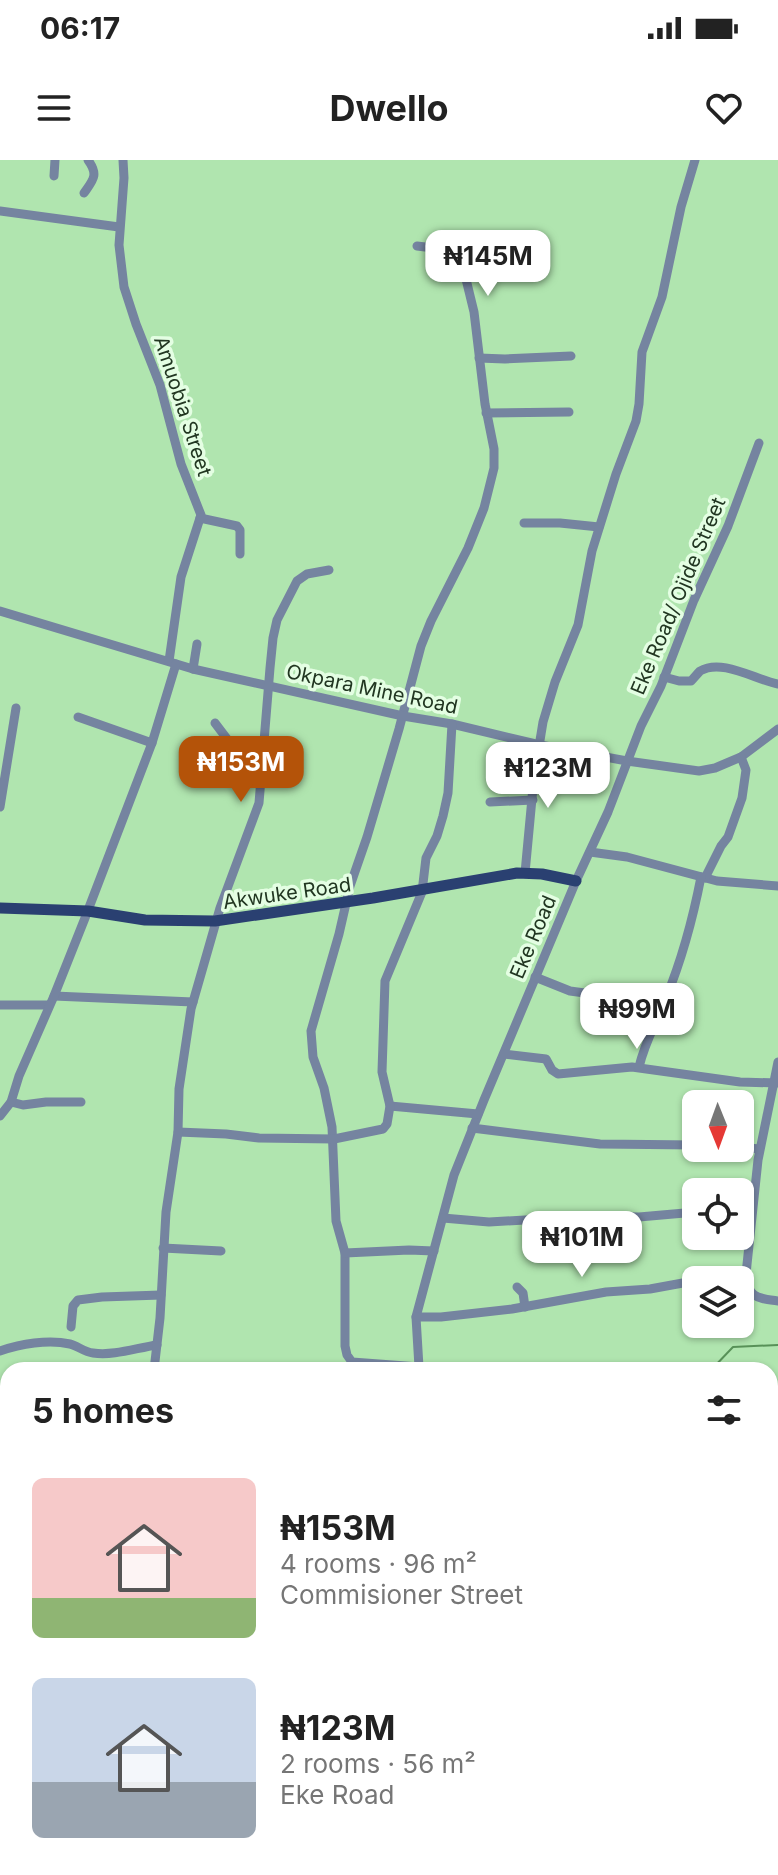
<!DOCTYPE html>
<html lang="en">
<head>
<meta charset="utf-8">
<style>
  body { margin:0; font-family:Inter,sans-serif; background:#f2f2f2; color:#222; height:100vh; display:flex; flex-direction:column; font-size:30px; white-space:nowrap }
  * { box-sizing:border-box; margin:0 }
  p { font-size:26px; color:#767676 }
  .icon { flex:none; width:44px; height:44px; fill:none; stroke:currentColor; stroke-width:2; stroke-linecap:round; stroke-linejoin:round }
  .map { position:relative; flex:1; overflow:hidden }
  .sheet { position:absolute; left:0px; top:1202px; width:778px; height:514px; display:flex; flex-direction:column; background:#fff; border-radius:24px 24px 0 0; box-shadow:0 2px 6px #0004 }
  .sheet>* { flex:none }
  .needle { width:52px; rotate:179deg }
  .controls { position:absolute; left:682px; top:930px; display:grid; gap:16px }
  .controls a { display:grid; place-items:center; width:72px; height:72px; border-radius:12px; background:#fff; box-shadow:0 2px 6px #0004; font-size:40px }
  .price { position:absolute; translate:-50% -68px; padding:0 18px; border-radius:16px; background:#fff; color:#222; font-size:26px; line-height:52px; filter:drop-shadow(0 2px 4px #0008) }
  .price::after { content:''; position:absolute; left:50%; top:48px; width:24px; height:18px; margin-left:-12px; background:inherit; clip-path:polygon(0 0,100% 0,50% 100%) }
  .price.current { background:#b45309; color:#fff }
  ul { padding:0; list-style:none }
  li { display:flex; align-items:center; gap:24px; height:200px; padding:0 32px }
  li span { display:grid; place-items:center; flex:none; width:224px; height:160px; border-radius:12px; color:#555 }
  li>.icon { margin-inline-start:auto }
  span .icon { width:96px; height:96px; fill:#fffc; stroke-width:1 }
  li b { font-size:34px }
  h2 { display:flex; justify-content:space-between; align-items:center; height:96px; padding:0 32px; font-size:34px }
  .status { display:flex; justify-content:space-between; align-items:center; height:56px; padding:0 40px; background:#fff; direction:ltr }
  .status svg { height:22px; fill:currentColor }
  header { display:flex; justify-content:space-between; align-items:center; height:104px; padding:0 32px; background:#fff; font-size:36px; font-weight:700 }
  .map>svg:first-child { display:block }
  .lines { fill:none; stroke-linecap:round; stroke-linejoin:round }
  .stream { stroke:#589158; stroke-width:2 }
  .minor { stroke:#7584a0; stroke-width:9 }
  .major { stroke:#2a4071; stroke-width:11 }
  .labels { text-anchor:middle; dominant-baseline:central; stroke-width:7; stroke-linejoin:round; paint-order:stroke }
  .street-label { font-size:20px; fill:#213621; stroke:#e4fee3 }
</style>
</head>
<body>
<div class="status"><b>06:17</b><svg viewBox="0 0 49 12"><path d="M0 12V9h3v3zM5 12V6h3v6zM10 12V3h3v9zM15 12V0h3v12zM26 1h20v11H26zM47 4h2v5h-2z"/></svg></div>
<header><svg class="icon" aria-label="menu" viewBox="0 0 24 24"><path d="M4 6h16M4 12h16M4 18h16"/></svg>Dwello<svg class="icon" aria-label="heart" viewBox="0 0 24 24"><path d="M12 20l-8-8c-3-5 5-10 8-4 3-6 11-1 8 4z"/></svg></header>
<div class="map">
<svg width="778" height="1715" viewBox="0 0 778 1715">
  <rect width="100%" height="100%" fill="#b0e5af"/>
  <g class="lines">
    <g class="stream">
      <polyline points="711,1210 733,1187 778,1185"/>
      <polyline points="0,1481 8,1481"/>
    </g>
    <g class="minor">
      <polyline points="123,0 124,18 119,85 124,127 136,164 160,225 181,304 201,355 181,417 169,501"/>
      <polyline points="54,16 55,0"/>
      <path d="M84,33C93,20 99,15 88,0"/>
      <polyline points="0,51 119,67"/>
      <polyline points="417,86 450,90 456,94 464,111 474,152 485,244 494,289 494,308 484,348 468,388 431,461 421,486 399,569 367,677 350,726 339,774 311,871 313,897 324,928 332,967 336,1061 345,1093 345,1186 347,1195 352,1202 419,1207 416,1157 454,1015 484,940 576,721 608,652 641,566 661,526 694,440 728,366 759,283"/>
      <polyline points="479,198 505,199 571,196"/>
      <polyline points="486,253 569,252"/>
      <polyline points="200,358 237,366 240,370 240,394"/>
      <polyline points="524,363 560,363 599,367"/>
      <polyline points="0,451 193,509 403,556 452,564 540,585 627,601 699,611 715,608 741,597 778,569"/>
      <polyline points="193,509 197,484"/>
      <path d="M664,517L679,521H691C694,518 697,514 700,511C722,498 756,520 778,524"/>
      <polyline points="78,557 152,583"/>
      <polyline points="215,563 240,596 263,602"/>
      <polyline points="490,642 533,640"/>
      <polyline points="0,647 16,548"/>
      <polyline points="590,692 627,697 717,721 778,726"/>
      <polyline points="525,713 534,617 543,562 555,522 578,465 592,391 616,314 636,261 639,244 642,192 662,137 681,47 695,0"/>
      <polyline points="705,718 721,686 728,677 742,638 746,610 741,597"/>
      <polyline points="535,817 570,831 614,837 666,840"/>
      <polyline points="54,836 193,842"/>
      <polyline points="0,845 48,845"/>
      <polyline points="504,894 546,899 552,910 558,914 632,907 740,922 778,923"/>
      <path d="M778,902L758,1000L746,1114C748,1138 757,1138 778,1141"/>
      <path d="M639,907C645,881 657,862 666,838C682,799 693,758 701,717"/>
      <polyline points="11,942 23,945 46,942 81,942"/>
      <polyline points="390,946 478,954"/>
      <polyline points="0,956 11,942 19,916 54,836 85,758 152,583 176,504"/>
      <polyline points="472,968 600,984 696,985"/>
      <polyline points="178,972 226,974 259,978 334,979 383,969 387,964 390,946 382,912 385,821 422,732 426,698 437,676 443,656 448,633 452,564"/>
      <polyline points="740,987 759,989"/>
      <polyline points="443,1058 489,1062 593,1056 639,1057 696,1052"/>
      <polyline points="163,1088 221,1091"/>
      <polyline points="345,1093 409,1090 434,1091"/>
      <polyline points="517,1127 523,1133 525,1147"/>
      <polyline points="416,1157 441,1157 512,1149 606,1132 650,1129 721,1116 746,1114"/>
      <polyline points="71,1167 73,1146 78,1140 102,1137 161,1135"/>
      <path d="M0,1191C20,1184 48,1179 70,1184C78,1186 84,1192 93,1193C114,1196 136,1188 157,1185"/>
      <polyline points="154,1210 160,1158 166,1052 178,972 179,929 191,849 220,748 259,643 270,508 273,478 277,460 297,421 307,414 329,410"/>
      <polyline points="0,1396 8,1395"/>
      <polyline points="0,1591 8,1599"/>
      <polyline points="770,1605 778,1609"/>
      <polyline points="0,1686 8,1692"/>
      <polyline points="770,1687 778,1691"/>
      <polyline points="24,1708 30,1715"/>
      <polyline points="124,1708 130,1715"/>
      <polyline points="244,1708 256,1715"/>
      <polyline points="384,1708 396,1715"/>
      <polyline points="517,1708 528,1715"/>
      <polyline points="655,1708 668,1715"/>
      <polyline points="137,1715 142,1708"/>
      <polyline points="537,1715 543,1708"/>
    </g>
    <polyline class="major" points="0,748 88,751 145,760 215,761 373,738 517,713 542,714 576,721"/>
  </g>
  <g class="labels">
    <g class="street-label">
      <text transform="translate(183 246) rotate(72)">Amuobia Street</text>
      <text transform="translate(678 436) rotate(-67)">Eke Road/ Ojide Street</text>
      <text transform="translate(372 529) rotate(12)">Okpara Mine Road</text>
      <text transform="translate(287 733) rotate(-8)">Akwuke Road</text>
      <text transform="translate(533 777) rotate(-67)">Eke Road</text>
    </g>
  </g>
</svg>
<div class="controls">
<a><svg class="needle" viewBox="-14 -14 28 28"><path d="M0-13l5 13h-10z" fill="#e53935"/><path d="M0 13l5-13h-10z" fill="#767676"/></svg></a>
<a><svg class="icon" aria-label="locate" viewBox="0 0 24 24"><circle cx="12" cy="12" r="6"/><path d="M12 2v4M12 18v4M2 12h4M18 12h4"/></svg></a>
<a><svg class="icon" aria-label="layers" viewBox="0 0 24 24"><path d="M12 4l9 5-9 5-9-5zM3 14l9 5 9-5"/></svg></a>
</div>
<b class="price" style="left:488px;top:138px">₦145M</b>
<b class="price current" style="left:241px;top:644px">₦153M</b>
<b class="price" style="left:548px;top:650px">₦123M</b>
<b class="price" style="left:637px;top:891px">₦99M</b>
<b class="price" style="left:582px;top:1119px">₦101M</b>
<section class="sheet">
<h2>5 homes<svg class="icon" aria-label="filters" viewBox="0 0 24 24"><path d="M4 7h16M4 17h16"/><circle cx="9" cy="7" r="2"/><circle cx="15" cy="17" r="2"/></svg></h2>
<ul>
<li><span style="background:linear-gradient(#f6c9c9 75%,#8fb573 0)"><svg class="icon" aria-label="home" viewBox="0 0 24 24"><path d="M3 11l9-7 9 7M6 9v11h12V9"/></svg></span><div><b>₦153M</b><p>4 rooms · 96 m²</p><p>Commisioner Street</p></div></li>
<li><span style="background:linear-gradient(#c9d6e8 65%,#9aa5b1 0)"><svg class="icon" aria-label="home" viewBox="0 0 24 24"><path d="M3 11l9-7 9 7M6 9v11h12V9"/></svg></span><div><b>₦123M</b><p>2 rooms · 56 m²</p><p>Eke Road</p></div></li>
</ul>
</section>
</div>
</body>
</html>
